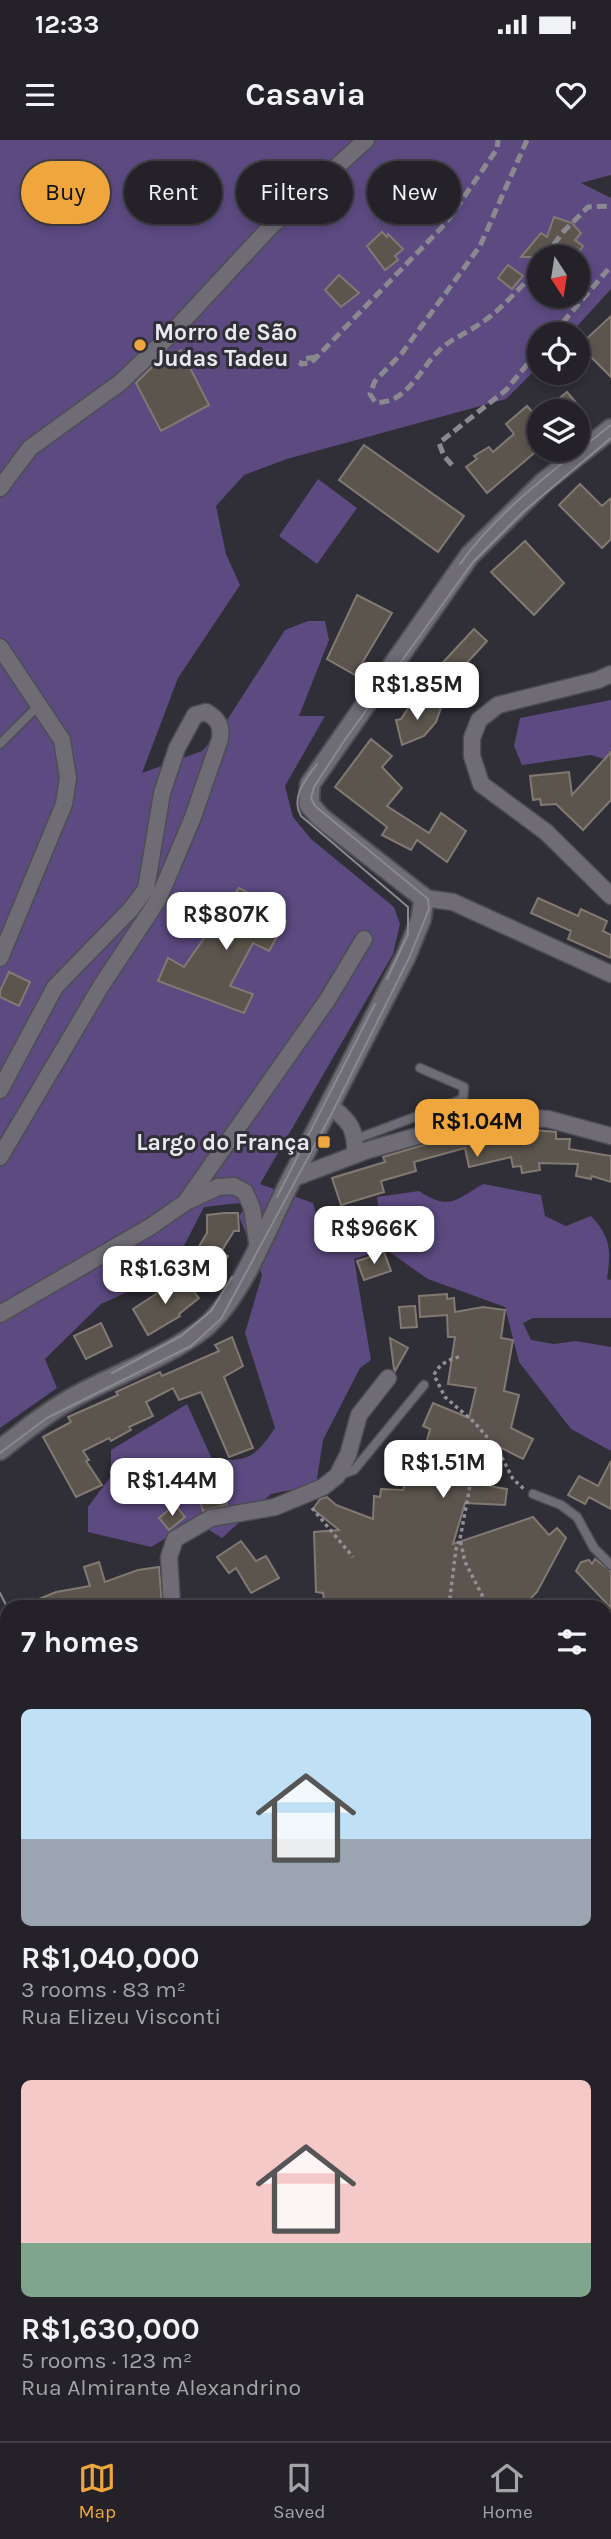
<!DOCTYPE html>
<html lang="en">
<head>
<meta charset="utf-8">
<style>
  body { margin:0; font-family:Karla,sans-serif; background:#302f34; color:#f1f3f6; height:100vh; display:flex; flex-direction:column; font-size:26px; white-space:nowrap }
  * { box-sizing:border-box; margin:0 }
  p { font-size:23px; color:#a3a4a8 }
  .icon { flex:none; width:38px; height:38px; fill:none; stroke:currentColor; stroke-width:2; stroke-linecap:round; stroke-linejoin:round }
  .map { position:relative; flex:1; overflow:hidden }
  .side { position:absolute; left:0px; top:1460px; width:612px; height:842px; display:flex; flex-direction:column; background:#242228; border-radius:21px 21px 0 0; box-shadow:0 4px 10px #0003,0 0 0 2px #413f45 }
  .side>* { flex:none }
  .hud { position:absolute; left:21px; top:21px; width:570px; height:63px; display:flex; gap:14px }
  .needle { width:46px; rotate:168deg }
  .controls { position:absolute; left:527px; top:105px; display:grid; gap:14px }
  .controls a { display:grid; place-items:center; width:63px; height:63px; border-radius:50%; background:#242228; box-shadow:0 4px 10px #0003,0 0 0 2px #413f45; font-size:35px }
  .price { position:absolute; translate:-50% -60px; padding:0 16px; border-radius:14px; background:#fff; color:#222; font-size:23px; line-height:46px; filter:drop-shadow(0 2px 4px #0008) }
  .price::after { content:''; position:absolute; left:50%; top:42px; width:21px; height:16px; margin-left:-10px; background:inherit; clip-path:polygon(0 0,100% 0,50% 100%) }
  .price.on { background:#efa73d; color:#111 }
  ul { padding:0; list-style:none }
  li { display:grid; align-content:center; gap:14px; height:371px; padding:0 21px }
  li span { display:grid; place-items:center; height:217px; border-radius:10px; color:#555 }
  li>.icon { margin-inline-start:auto }
  span .icon { width:126px; height:126px; fill:#fffc; stroke-width:1 }
  li b { font-size:30px }
  h2 { display:flex; justify-content:space-between; align-items:center; height:84px; padding:0 21px; font-size:30px }
  .chip { padding:0 24px; border-radius:32px; background:#242228; box-shadow:0 4px 10px #0003,0 0 0 2px #413f45; font-size:24px; line-height:63px }
  .chip.on { background:#efa73d; color:#111 }
  .status { display:flex; justify-content:space-between; align-items:center; height:49px; padding:0 35px; background:#242228; direction:ltr }
  .status svg { height:19px; fill:currentColor }
  header { display:flex; justify-content:space-between; align-items:center; height:91px; padding:0 21px; background:#242228; font-size:32px; font-weight:700 }
  .tabs { display:flex; justify-content:space-around; align-items:center; height:98px; border-top:2px solid #413f45; background:#242228; font-size:19px; color:#a3a4a8 }
  .tabs a { display:grid; justify-items:center; gap:4px }
  .tabs .on { color:#efa73d }
  .map>svg:first-child { display:block }
  .green { fill:#5c4a81; fill-rule:evenodd }
  .building { fill:#5b554d; stroke:#827a72; stroke-width:2 }
  .lines { fill:none; stroke-linecap:round; stroke-linejoin:round }
  .service-casing { stroke:#4e4d53; stroke-width:11 }
  .minor-casing { stroke:#4e4d53; stroke-width:19 }
  .tertiary-casing { stroke:#4e4d53; stroke-width:23 }
  .path { stroke:#929097; stroke-width:3.5; stroke-dasharray:3.5 3.5; stroke-linecap:butt }
  .service { stroke:#6f6c76; stroke-width:8 }
  .minor { stroke:#6f6c76; stroke-width:16 }
  .tertiary { stroke:#6f6c76; stroke-width:19 }
  .tram { stroke:#8a8990; stroke-width:2 }
  .rail { stroke:#8a8990; stroke-width:5; stroke-dasharray:10 5; stroke-linecap:butt }
  .poi-dot { fill:#efa73d; stroke:#302e36; stroke-width:2.5 }
  .labels { text-anchor:middle; dominant-baseline:central; stroke-width:6; stroke-linejoin:round; paint-order:stroke }
  .poi-label { font-size:23px; font-weight:bold; fill:#e9e8ee; stroke:#302e36; text-anchor:start }
</style>
</head>
<body>
<div class="status"><b>12:33</b><svg viewBox="0 0 49 12"><path d="M0 12V9h3v3zM5 12V6h3v6zM10 12V3h3v9zM15 12V0h3v12zM26 1h20v11H26zM47 4h2v5h-2z"/></svg></div>
<header><svg class="icon" aria-label="menu" viewBox="0 0 24 24"><path d="M4 6h16M4 12h16M4 18h16"/></svg>Casavia<svg class="icon" aria-label="heart" viewBox="0 0 24 24"><path d="M12 20l-8-8c-3-5 5-10 8-4 3-6 11-1 8 4z"/></svg></header>
<div class="map">
<svg width="611" height="2301" viewBox="0 0 611 2301">
  <rect width="100%" height="100%" fill="#302e36"/>
  <g class="green">
    <path d="M0,0H611V35L581,43L611,58V149L570,194H539V226L506,259L287,319L244,335L216,366L226,414L240,445L178,538L142,633L202,611L220,591L285,490L308,481H325L329,500L299,576H325L285,646L293,677L311,699L394,767L400,784L393,814L260,1044L313,1063L321,1092L380,1084L377,1057L419,1051C449,1071 456,1060 483,1044L541,1055L545,1076L566,1086L591,1076C611,1097 611,1110 607,1139L611,1140V1178H533L523,1183L531,1200L554,1204L576,1201L611,1207V1311L571,1289L519,1222L505,1167L428,1139L385,1109L354,1119L371,1220L360,1228L323,1300L316,1345L271,1354L222,1398L195,1381L151,1407L88,1392V1367L111,1336V1310L187,1264L212,1319C247,1322 255,1318 275,1288L245,1193L262,1135L239,1076L249,1062L204,1067L170,1133L101,1164L45,1219L57,1248L0,1288ZM539,117H578V156H539Z"/>
    <polygon points="318,339 357,368 317,424 279,396"/>
    <polygon points="611,560 611,621 591,615 522,625 514,606 520,578"/>
    <polygon points="7,1800 7,1946 0,1956 0,1806"/>
  </g>
  <g class="building">
    <polygon points="436,30 460,48 428,84 409,65"/>
    <polygon points="554,77 572,83 581,93 575,100 583,106 575,117 521,117 541,93 547,97"/>
    <polygon points="382,92 387,97 388,94 403,109 395,116 398,120 385,130 367,106"/>
    <polygon points="508,125 523,136 512,149 498,138"/>
    <polygon points="339,135 359,153 341,167 325,150"/>
    <polygon points="611,176 611,237 585,211 588,206 584,201"/>
    <polygon points="181,210 209,265 161,291 136,243 152,227"/>
    <polygon points="567,252 583,271 544,271"/>
    <polygon points="527,266 539,279 539,309 487,353 466,327 477,319 474,316 489,307 493,312 514,294 506,284"/>
    <polygon points="364,305 464,376 438,412 339,340"/>
    <polygon points="580,344 602,366 611,358 611,399 602,408 559,365"/>
    <polygon points="525,401 564,443 534,475 491,432"/>
    <polygon points="357,455 392,473 355,535 327,519"/>
    <polygon points="474,489 487,501 444,548 433,533"/>
    <polygon points="413,561 441,568 436,582 424,596 402,605 396,580 401,579"/>
    <polygon points="371,599 392,616 382,627 402,648 387,666 429,693 441,673 466,691 447,722 417,700 411,710 382,695 387,687 335,647"/>
    <polygon points="611,612 611,660 583,690 556,664 541,665 540,659 533,660 530,636 569,632 572,655"/>
    <polygon points="239,748 269,763 268,771 286,781 269,811 253,803 230,846 253,854 244,873 158,841 168,818 184,827"/>
    <polygon points="538,758 578,776 581,769 607,781 603,791 611,795 611,818 568,799 571,791 531,773"/>
    <polygon points="9,832 30,842 19,866 0,857 0,851"/>
    <polygon points="512,988 556,992 556,999 570,999 569,1009 611,1016 611,1042 592,1036 591,1039 576,1036 578,1024 539,1023 540,1030 522,1033 521,1026 513,1027 511,1017 469,1027 465,1008 414,1022 416,1031 381,1041 384,1052 341,1065 332,1038 385,1022 383,1017 430,1003"/>
    <polygon points="224,1073 238,1073 239,1091 234,1091 221,1112 228,1116 213,1138 189,1123 207,1093 207,1075"/>
    <polygon points="384,1112 391,1131 364,1140 357,1121"/>
    <polygon points="182,1137 199,1158 179,1174 180,1176 148,1195 133,1169"/>
    <polygon points="447,1154 447,1159 454,1158 455,1172 483,1167 505,1170 501,1198 513,1200 504,1251 519,1255 511,1288 533,1299 523,1319 488,1301 481,1314 470,1308 466,1342 507,1349 505,1365 465,1363 453,1404 533,1377 549,1395 557,1388 566,1398 537,1452 523,1466 325,1465 323,1453 316,1452 314,1392 339,1390 313,1369 320,1359 327,1357 336,1365 373,1379 374,1356 380,1357 381,1349 403,1350 405,1342 415,1345 430,1289 423,1286 433,1263 469,1278 476,1248 448,1244 455,1197 448,1197 447,1175 420,1177 419,1156"/>
    <polygon points="415,1166 417,1187 401,1188 399,1167"/>
    <polygon points="101,1183 112,1206 86,1219 74,1196"/>
    <polygon points="232,1197 243,1226 224,1237 253,1308 229,1317 201,1252 179,1260 173,1248 146,1262 153,1276 129,1287 131,1290 111,1301 109,1298 83,1311 89,1320 86,1321 102,1345 76,1357 43,1297 71,1282 68,1277 118,1255 116,1252 160,1232 162,1236 219,1211 215,1205"/>
    <polygon points="390,1198 408,1208 395,1231 394,1229"/>
    <polygon points="611,1321 611,1369 589,1357 585,1364 568,1355 579,1336 598,1346"/>
    <polygon points="222,1350 227,1365 203,1371 199,1357"/>
    <polygon points="175,1365 185,1377 169,1390 159,1378"/>
    <polygon points="241,1401 256,1421 266,1416 279,1438 251,1453 236,1428 229,1433 217,1417"/>
    <polygon points="595,1419 611,1431 611,1468 576,1431 581,1422 589,1420 592,1424"/>
    <polygon points="99,1422 105,1442 138,1430 159,1427 162,1466 22,1466 56,1452 90,1446 84,1427"/>
  </g>
  <g class="lines">
    <g class="service-casing">
      <g id="service">
        <polyline points="0,604 38,566"/>
        <polyline points="356,999 463,959 464,947 420,928"/>
        <polyline points="340,1335 354,1330 424,1245"/>
        <polyline points="533,1354 561,1365 577,1377 594,1408 611,1425"/>
      </g>
    </g>
    <g class="minor-casing">
      <g id="minor">
        <polyline points="0,348 30,308 121,242 168,197 271,86 366,0"/>
        <polyline points="0,507 62,600 68,638 64,664 0,818"/>
        <polyline points="611,534 598,540 498,565 479,580 472,598 472,616 481,644 546,692 611,756"/>
        <polyline points="424,758 453,762 611,834"/>
        <path d="M0,950L55,847L131,769L146,749L162,653L177,608L195,575L206,572C218,579 222,585 220,599L193,677L158,760L101,846L0,1017"/>
        <path d="M330,965C350,983 356,987 355,1015"/>
        <polyline points="291,1039 368,1010 428,993 511,977 548,979 611,996"/>
        <polyline points="187,1060 328,859 364,799"/>
        <polyline points="0,1174 150,1087 186,1062 218,1047 234,1046 245,1052 252,1068 258,1108"/>
        <polyline points="172,1466 169,1417 175,1399 211,1378 275,1367 323,1347 337,1336 348,1315 359,1275 388,1238"/>
        <polyline points="606,1788 611,1789"/>
        <polyline points="606,2165 611,2169"/>
        <polyline points="54,2294 61,2301"/>
        <polyline points="201,2294 203,2301"/>
      </g>
    </g>
    <g class="tertiary-casing">
      <g id="tertiary">
        <path d="M0,1310C25,1290 50,1270 78,1255C119,1233 167,1217 204,1188C243,1156 269,1082 292,1038C330,964 368,890 406,816L421,779L424,758L320,677L309,664L310,644L470,415L543,343L611,289"/>
        <polyline points="0,1502 0,1504"/>
      </g>
    </g>
    <g class="path">
      <path d="M459,1217C449,1219 438,1225 434,1235L445,1257L475,1283L498,1310L513,1339L524,1349"/>
      <polyline points="312,1368 353,1417"/>
      <polyline points="449,1466 456,1409 459,1401"/>
      <polyline points="493,1466 483,1457 465,1422 460,1399 475,1319 498,1310"/>
      <polyline points="606,1511 611,1518"/>
      <polyline points="606,1599 611,1599"/>
      <polyline points="0,1664 7,1668"/>
      <polyline points="606,2234 611,2233"/>
      <polyline points="292,2301 294,2294"/>
    </g>
    <use href="#service" class="service"/>
    <use href="#minor" class="minor"/>
    <use href="#tertiary" class="tertiary"/>
    <g class="tram">
      <path d="M460,424C499,369 558,327 611,285"/>
      <path d="M317,624C306,639 290,657 301,676L408,767V794L387,839"/>
      <polyline points="277,1057 375,864"/>
      <polyline points="112,1233 181,1196 211,1171 232,1137"/>
      <polyline points="0,1313 47,1278 191,1206 221,1179 332,973 410,816 429,769 428,759 315,666 311,658 314,647 344,601 473,422 523,372 611,298"/>
      <polyline points="0,1453 7,1467"/>
      <polyline points="0,1574 7,1539"/>
    </g>
    <g class="rail">
      <path d="M527,0L480,106L402,213L375,241L370,254L375,262C409,265 421,224 444,206C455,197 469,192 481,183C500,171 516,151 533,135L539,126"/>
      <polyline points="545,117 562,93 588,67 611,66"/>
      <polyline points="553,194 611,126"/>
      <polyline points="316,217 303,219 301,224 311,223 446,83 497,9 498,0"/>
      <polyline points="452,325 444,316 439,303 506,250 539,210"/>
    </g>
  </g>
  <g class="poi-dot">
    <circle cx="140" cy="205" r="7"/>
    <rect x="317" y="995" width="14" height="14" rx="3.5"/>
  </g>
  <g class="labels">
    <g class="poi-label">
      <text x="154" y="192">Morro de São<tspan x="154" dy="26">Judas Tadeu</tspan></text>
      <text x="310" y="1002" text-anchor="end">Largo do França</text>
    </g>
  </g>
</svg>
<div class="controls">
<a><svg class="needle" viewBox="-14 -14 28 28"><path d="M0-13l5 13h-10z" fill="#e53935"/><path d="M0 13l5-13h-10z" fill="#a3a4a8"/></svg></a>
<a><svg class="icon" aria-label="locate" viewBox="0 0 24 24"><circle cx="12" cy="12" r="6"/><path d="M12 2v4M12 18v4M2 12h4M18 12h4"/></svg></a>
<a><svg class="icon" aria-label="layers" viewBox="0 0 24 24"><path d="M12 4l9 5-9 5-9-5zM3 14l9 5 9-5"/></svg></a>
</div>
<b class="price" style="left:417px;top:582px">R$1.85M</b>
<b class="price" style="left:226px;top:812px">R$807K</b>
<b class="price on" style="left:477px;top:1019px">R$1.04M</b>
<b class="price" style="left:374px;top:1126px">R$966K</b>
<b class="price" style="left:165px;top:1166px">R$1.63M</b>
<b class="price" style="left:443px;top:1360px">R$1.51M</b>
<b class="price" style="left:172px;top:1378px">R$1.44M</b>
<div class="hud">
<a class="chip on">Buy</a>
<a class="chip">Rent</a>
<a class="chip">Filters</a>
<a class="chip">New</a>
</div>
<section class="side">
<h2>7 homes<svg class="icon" aria-label="filters" viewBox="0 0 24 24"><path d="M4 7h16M4 17h16"/><circle cx="9" cy="7" r="2"/><circle cx="15" cy="17" r="2"/></svg></h2>
<ul>
<li><span style="background:linear-gradient(#bfe0f5 60%,#9aa5b1 0)"><svg class="icon" aria-label="home" viewBox="0 0 24 24"><path d="M3 11l9-7 9 7M6 9v11h12V9"/></svg></span><div><b>R$1,040,000</b><p>3 rooms · 83 m²</p><p>Rua Elizeu Visconti</p></div></li>
<li><span style="background:linear-gradient(#f6c9c9 75%,#7fa58c 0)"><svg class="icon" aria-label="home" viewBox="0 0 24 24"><path d="M3 11l9-7 9 7M6 9v11h12V9"/></svg></span><div><b>R$1,630,000</b><p>5 rooms · 123 m²</p><p>Rua Almirante Alexandrino</p></div></li>
</ul>
</section>
</div>
<nav class="tabs">
<a class="on"><svg class="icon" aria-label="map" viewBox="0 0 24 24"><path d="M3 6l6-2 6 2 6-2v14l-6 2-6-2-6 2zM9 4v14M15 6v14"/></svg>Map</a>
<a><svg class="icon" aria-label="saved" viewBox="0 0 24 24"><path d="M7 4h10v16l-5-4-5 4z"/></svg>Saved</a>
<a><svg class="icon" aria-label="home" viewBox="0 0 24 24"><path d="M3 11l9-7 9 7M6 9v11h12V9"/></svg>Home</a>
</nav>
</body>
</html>
